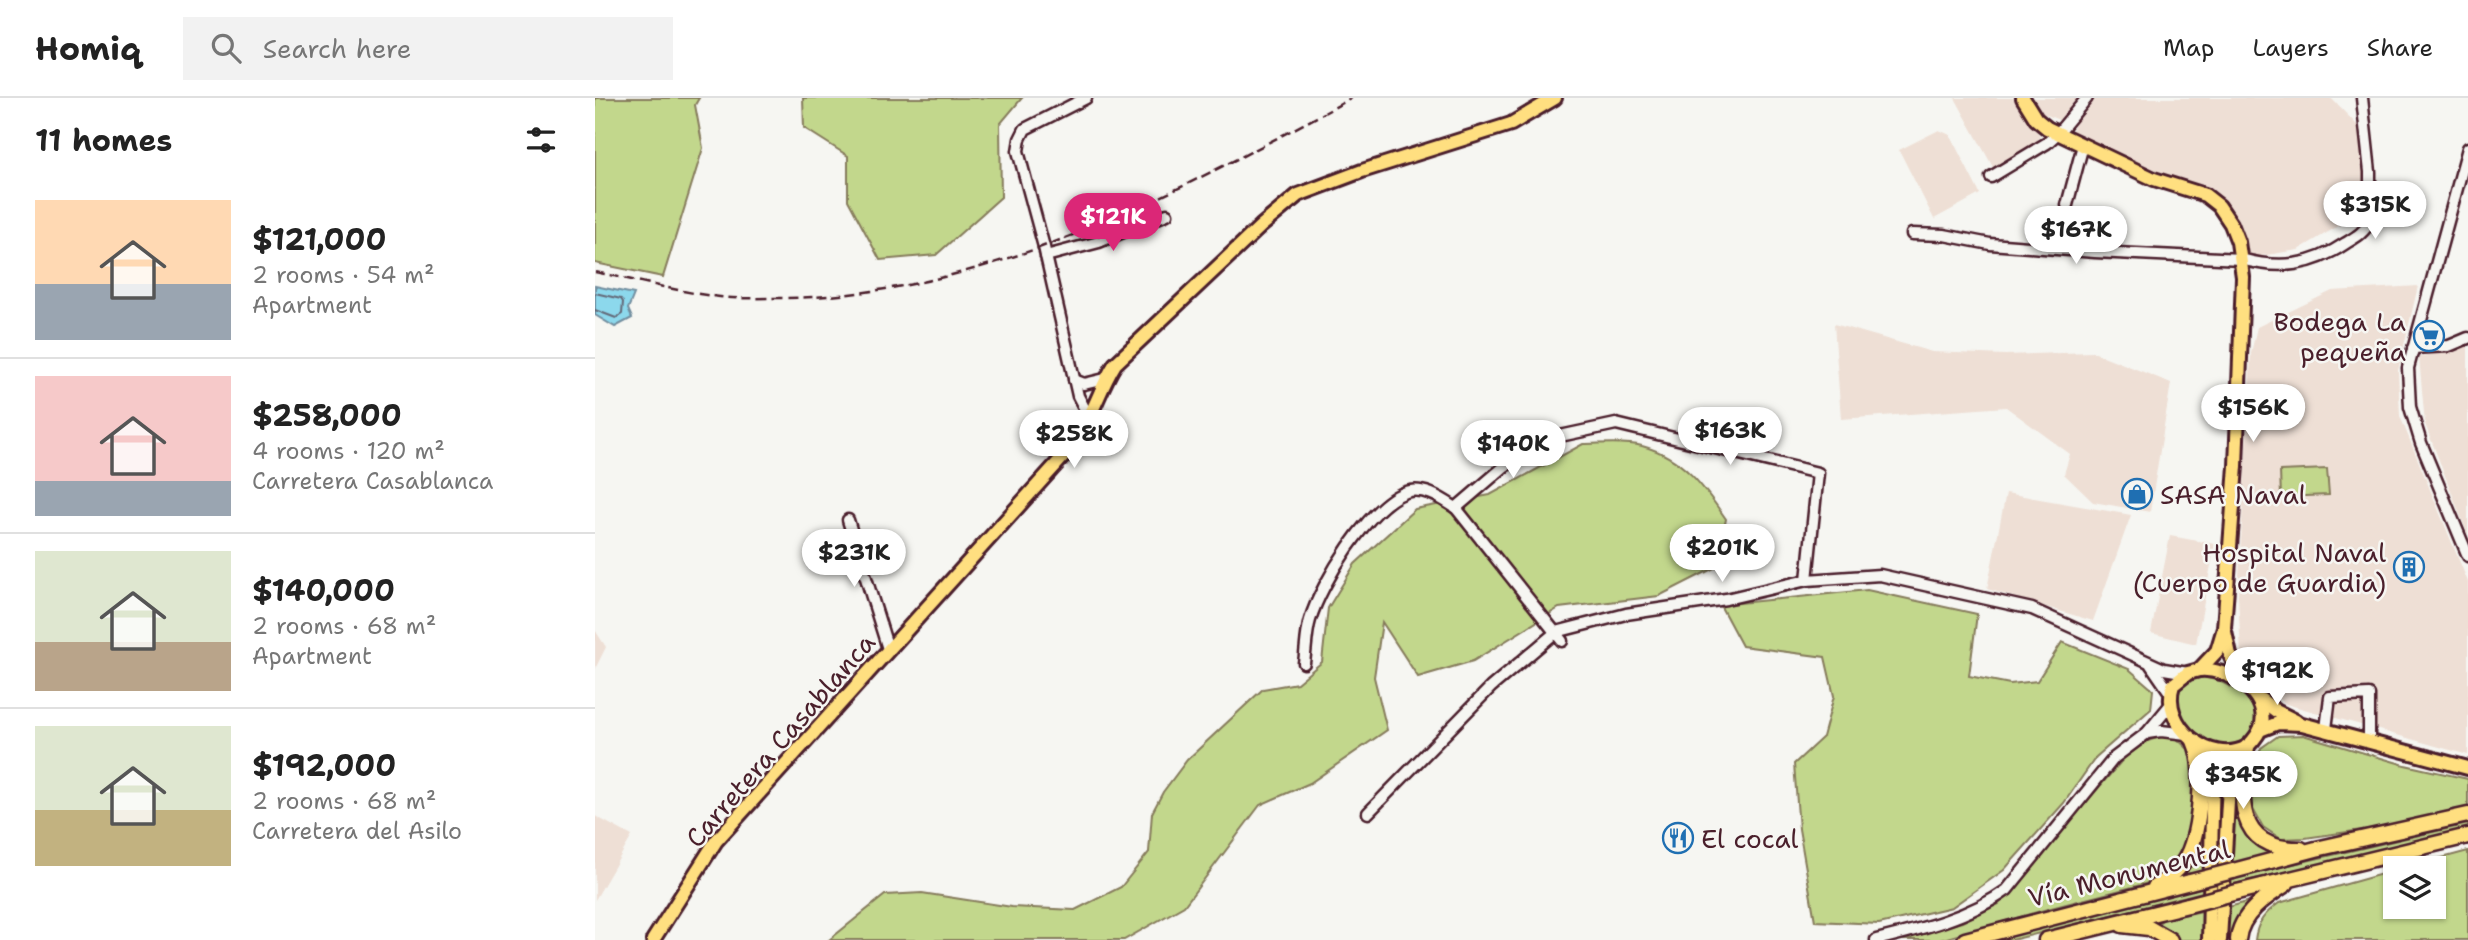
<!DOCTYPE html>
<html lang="en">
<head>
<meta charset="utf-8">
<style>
  body { margin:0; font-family:"Shantell Sans",sans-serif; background:#f2f2f2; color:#222; height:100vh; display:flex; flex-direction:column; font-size:26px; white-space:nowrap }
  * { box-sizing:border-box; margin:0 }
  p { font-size:23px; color:#767676 }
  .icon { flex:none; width:38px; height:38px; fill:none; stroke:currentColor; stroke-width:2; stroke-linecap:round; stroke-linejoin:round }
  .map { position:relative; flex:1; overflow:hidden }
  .panel { display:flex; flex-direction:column; background:#fff; width:595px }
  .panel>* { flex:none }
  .tools { position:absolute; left:1788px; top:758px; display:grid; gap:14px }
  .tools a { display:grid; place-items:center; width:63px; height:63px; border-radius:0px; background:#fff; box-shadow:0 2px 5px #0004; font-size:35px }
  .price { position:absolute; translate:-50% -60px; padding:0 16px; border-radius:24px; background:#fff; color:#222; font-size:23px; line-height:46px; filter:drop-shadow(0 2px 4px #0008) }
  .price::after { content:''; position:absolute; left:50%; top:42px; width:21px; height:16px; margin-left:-10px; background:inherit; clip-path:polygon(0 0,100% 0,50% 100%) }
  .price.on { background:#db2777; color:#fff }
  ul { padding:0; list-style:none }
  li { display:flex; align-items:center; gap:21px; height:175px; padding:0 35px }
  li+li { border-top:2px solid #e0e0e0 }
  li span { display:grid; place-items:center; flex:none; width:196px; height:140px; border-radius:0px; color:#555 }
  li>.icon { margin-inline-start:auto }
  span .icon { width:84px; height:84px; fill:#fffc; stroke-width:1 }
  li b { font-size:30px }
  h2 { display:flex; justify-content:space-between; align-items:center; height:84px; padding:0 35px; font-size:30px }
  header { display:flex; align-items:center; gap:42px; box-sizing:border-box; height:98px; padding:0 35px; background:#fff; border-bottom:2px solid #e0e0e0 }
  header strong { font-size:33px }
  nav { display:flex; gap:38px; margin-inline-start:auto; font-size:24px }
  .search { width:490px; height:63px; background:#f2f2f2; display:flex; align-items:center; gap:18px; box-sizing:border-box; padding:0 24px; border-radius:0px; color:#767676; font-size:26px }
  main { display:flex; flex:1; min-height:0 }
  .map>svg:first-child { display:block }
  .built { fill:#eedfd5 }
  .green { fill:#c2d78c; stroke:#867b5c; stroke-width:2 }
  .water { fill:#8cd8ec; stroke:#728e9f; stroke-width:2 }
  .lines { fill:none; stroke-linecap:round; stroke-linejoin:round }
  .shore { stroke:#646978; stroke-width:2 }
  .minor-casing { stroke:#4a1f2b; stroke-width:15 }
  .major-casing { stroke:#4a1f2b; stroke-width:18 }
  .highway-casing { stroke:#4a1f2b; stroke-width:19 }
  .minor { stroke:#f6f6f2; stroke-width:10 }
  .major { stroke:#ffdf80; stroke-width:12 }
  .highway { stroke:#ffdf80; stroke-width:14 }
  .rail { stroke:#4a1f2b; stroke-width:2.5; stroke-dasharray:10 5; stroke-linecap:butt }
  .highway-bridge-casing { stroke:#4a1f2b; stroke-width:19; stroke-linecap:butt }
  .highway-bridge { stroke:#ffdf80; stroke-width:14 }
  .labels { text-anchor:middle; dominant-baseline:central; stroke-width:5; stroke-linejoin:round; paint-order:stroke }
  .poi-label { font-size:26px; fill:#4a1f2b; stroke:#f6f6f2; text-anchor:end }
  .street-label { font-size:26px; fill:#4a1f2b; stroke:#f6f6f2 }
</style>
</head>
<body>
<header>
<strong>Homiq</strong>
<div class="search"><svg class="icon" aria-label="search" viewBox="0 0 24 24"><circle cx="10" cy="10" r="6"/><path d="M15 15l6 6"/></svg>Search here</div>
<nav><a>Map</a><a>Layers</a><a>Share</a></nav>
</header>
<main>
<section class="panel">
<h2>11 homes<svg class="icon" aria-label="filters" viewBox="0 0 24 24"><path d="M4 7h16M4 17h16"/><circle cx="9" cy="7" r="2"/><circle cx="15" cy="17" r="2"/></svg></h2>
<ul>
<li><span style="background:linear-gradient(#ffd9b3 60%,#9aa5b1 0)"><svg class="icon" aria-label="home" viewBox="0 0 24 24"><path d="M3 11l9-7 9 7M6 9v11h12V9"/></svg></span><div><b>$121,000</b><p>2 rooms · 54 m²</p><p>Apartment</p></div></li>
<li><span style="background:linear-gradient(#f6c9c9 75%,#9aa5b1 0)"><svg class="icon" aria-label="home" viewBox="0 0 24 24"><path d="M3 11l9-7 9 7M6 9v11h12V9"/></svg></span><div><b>$258,000</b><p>4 rooms · 120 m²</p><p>Carretera Casablanca</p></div></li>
<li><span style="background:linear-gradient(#dfe7d0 65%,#b9a48a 0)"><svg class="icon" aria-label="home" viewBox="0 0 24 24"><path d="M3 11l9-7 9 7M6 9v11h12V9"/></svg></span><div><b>$140,000</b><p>2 rooms · 68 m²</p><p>Apartment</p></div></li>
<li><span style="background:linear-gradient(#dfe7d0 60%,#c2b280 0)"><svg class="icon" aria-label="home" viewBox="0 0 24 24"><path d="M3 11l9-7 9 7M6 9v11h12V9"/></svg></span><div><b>$192,000</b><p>2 rooms · 68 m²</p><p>Carretera del Asilo</p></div></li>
</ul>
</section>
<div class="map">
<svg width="1873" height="842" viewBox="0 0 1873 842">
  <rect width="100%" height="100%" fill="#f6f6f2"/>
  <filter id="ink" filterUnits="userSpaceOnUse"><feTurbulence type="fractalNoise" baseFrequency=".0143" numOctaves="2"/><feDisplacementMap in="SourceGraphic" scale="14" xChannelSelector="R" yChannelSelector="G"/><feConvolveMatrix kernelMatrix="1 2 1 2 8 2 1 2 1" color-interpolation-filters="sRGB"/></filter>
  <g filter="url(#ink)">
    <g class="built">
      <polygon points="1360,0 1422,0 1445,38 1441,45 1399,71"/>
      <polygon points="1437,0 1483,0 1464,22 1447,15"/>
      <polygon points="1499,0 1736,0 1763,28 1772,96 1756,104 1745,127 1703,152 1653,160 1646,132 1634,110 1622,96 1548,71 1476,35 1487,11"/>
      <polygon points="1344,32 1355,37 1385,96 1339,121 1304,52"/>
      <polygon points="1823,188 1803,273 1805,318 1873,484 1873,657 1691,606 1658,581 1646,557 1643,497 1656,255 1662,229 1737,193"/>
      <polygon points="1239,226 1337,254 1410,257 1498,254 1576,285 1555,414 1498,404 1469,376 1475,356 1411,309 1246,321"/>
      <polygon points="1873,247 1873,437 1830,326 1824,259"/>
      <polygon points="1411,395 1536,417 1498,523 1392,491"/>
      <polygon points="1575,438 1620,446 1601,546 1556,535"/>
      <polygon points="0,532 11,549 0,571"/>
      <polygon points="0,718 37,738 0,802"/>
    </g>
    <g class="green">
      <polygon points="0,0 104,0 100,7 108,50 68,179 0,165"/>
      <polygon points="208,0 427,0 405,26 406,99 341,157 285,162 253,102 253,58 209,30"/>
      <path d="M988,346C1006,346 1030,343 1047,348C1088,359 1109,389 1131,421L1121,469L1064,498L964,510L878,563L823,579L787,524L779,579L792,632L715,685L665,707L589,808L529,842H234L290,797L327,795L417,809L480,812L526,789L554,754L557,715L568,694L592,662L668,591L702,585L727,564L733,510L760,466L820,411L895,397Z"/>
      <polygon points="1732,371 1734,397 1686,399 1685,373"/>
      <polygon points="1272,492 1382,516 1374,578 1415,586 1442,583 1467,544 1534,571 1558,592 1556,611 1501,659 1469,705 1409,772 1357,809 1284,826 1220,823 1204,731 1199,666 1228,639 1239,598 1230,559 1147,548 1125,507"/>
      <path d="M1608,579C1629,583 1671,601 1660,629C1658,634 1653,639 1650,644C1604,666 1547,589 1608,579Z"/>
      <polygon points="1708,637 1810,667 1873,681 1873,713 1795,728 1710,740 1686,741 1668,729 1654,704 1658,674 1666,650 1683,638"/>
      <polygon points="1567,638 1580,639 1593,651 1598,665 1600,703 1588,759 1557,784 1456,810 1345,842 1297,842 1367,824 1404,806 1530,659 1553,643"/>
      <polygon points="1625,665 1630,666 1630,673 1624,768 1619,770"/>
      <path d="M1612,672L1611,771L1577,783C1583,779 1589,774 1594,769C1611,746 1609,700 1612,672Z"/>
      <polygon points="1638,685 1645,714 1684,754 1633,768"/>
      <polygon points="1873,726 1873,732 1651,783 1417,842 1391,842 1646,778"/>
      <path d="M1873,753V842H1660C1662,824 1670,815 1684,805L1801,772V808H1839V770H1810Z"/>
      <polygon points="1663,801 1645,818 1637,842 1629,842 1630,810"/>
      <polygon points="1607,813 1607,842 1580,842 1559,828 1569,821"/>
    </g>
    <polygon class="water" points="0,188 39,196 33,211 37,220 20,229 0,217"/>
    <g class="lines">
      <polyline class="shore" points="0,195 26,201 28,204 27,216 21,220 0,212"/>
      <g class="minor-casing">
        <g id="minor">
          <polyline points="491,0 430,31 425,41 423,53 449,149 483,298 495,321"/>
          <polyline points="1873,50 1813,270 1815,309 1826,345 1873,458"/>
          <polyline points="1396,79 1452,45 1463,35 1492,0"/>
          <polyline points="1472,107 1488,47"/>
          <path d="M1317,136L1349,137L1395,146L1500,154L1646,161C1685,172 1717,168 1751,145C1761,139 1770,134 1775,123V74L1767,0"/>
          <polyline points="451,158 504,144 572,116"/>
          <polyline points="1818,250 1854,248 1873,240"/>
          <polyline points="479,282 489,286 510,281"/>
          <polyline points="861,410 910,368 965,338 1021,326 1223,375 1212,482"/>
          <polyline points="253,422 293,551"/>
          <path d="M709,565C711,551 711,535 715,522C726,485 774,407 811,394C829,388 847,401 861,410L967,543"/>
          <polyline points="1556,567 1576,596"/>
          <polyline points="1731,631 1735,599 1774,597 1774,643"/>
          <polyline points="1552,635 1566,633 1592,636"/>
          <polyline points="773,715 896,589 961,534 1031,516 1131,501 1212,482 1285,477 1437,511 1569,571 1593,575"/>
          <path d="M1281,842C1326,831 1375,819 1412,792L1519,660L1552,635L1576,606"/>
        </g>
      </g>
      <g class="major-casing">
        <g id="major">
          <polyline points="1428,0 1441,21 1452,30 1559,81 1610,97 1624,108 1636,126 1643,144 1648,179 1641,368 1629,530 1622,553 1604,572"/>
          <polyline points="1630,534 1635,557 1649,585"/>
          <path d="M1604,572C1631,569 1673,594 1667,626C1665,635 1658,643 1652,649C1615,669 1565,627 1578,587L1593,575Z"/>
          <polyline points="1660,597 1681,613 1701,623"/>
          <polyline points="1665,632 1683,625 1707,626 1873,670"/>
          <polyline points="1610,650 1618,673 1614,842"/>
          <path d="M58,842L121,743L476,350C496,324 503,293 520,266L666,128L703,97L767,73L916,26L960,0"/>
          <polyline points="1625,842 1634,687 1639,662 1647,652"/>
        </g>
      </g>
      <g class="highway-casing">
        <g id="highway">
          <path d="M1652,649C1645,698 1638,752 1706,751"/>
          <polyline points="1638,773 1721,751 1873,717"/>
          <path d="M1560,789C1573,780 1585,772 1592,758C1605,732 1611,670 1599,643"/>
          <polyline points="1642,794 1873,738"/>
          <polyline points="1527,827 1554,830 1575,842"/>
          <polyline points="1370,842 1595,784"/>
          <polyline points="1451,842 1593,807"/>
          <path d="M1643,842C1645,816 1671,799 1691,786"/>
        </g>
      </g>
      <use href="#minor" class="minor"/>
      <use href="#major" class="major"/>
      <use href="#highway" class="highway"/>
      <path class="rail" d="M0,174C41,182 83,194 125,199C142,201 160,200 178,200C386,202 578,96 757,0"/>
      <g class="highway-bridge-casing">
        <g id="highway-bridge">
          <polyline points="1595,784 1638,773"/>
          <polyline points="1593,807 1642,794"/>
        </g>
      </g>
      <use href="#highway-bridge" class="highway-bridge"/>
    </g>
  </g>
  <defs>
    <g id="supermarket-ring" transform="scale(1.575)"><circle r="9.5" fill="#f6f6f2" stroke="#1f6fb2" stroke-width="1.5"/><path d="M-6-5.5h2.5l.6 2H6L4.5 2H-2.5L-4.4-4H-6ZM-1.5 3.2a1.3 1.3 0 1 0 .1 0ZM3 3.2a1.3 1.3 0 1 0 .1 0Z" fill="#1f6fb2"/></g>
    <g id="shop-ring" transform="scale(1.575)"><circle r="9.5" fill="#f6f6f2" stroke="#1f6fb2" stroke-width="1.5"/><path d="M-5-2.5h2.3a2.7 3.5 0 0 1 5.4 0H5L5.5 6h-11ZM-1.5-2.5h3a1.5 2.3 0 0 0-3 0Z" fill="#1f6fb2"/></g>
    <g id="building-ring" transform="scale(1.575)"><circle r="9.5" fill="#f6f6f2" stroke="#1f6fb2" stroke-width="1.5"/><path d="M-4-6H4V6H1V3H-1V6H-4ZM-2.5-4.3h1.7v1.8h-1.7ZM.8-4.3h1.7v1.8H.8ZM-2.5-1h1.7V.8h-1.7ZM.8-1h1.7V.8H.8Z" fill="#1f6fb2"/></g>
    <g id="restaurant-ring" transform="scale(1.575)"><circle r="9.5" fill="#f6f6f2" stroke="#1f6fb2" stroke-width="1.5"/><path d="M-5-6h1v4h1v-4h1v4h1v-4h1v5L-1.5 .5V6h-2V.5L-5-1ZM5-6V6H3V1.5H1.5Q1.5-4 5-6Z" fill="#1f6fb2"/></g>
  </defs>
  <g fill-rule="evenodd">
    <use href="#supermarket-ring" x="1834" y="238"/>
    <use href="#shop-ring" x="1542" y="396"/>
    <use href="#building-ring" x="1814" y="469"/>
    <use href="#restaurant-ring" x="1083" y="740"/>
  </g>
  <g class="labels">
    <g class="poi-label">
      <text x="1811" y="223">Bodega La<tspan x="1811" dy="30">pequeña</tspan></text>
      <text x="1565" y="396" text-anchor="start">SASA Naval</text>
      <text x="1791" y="454">Hospital Naval<tspan x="1791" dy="30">(Cuerpo de Guardia)</tspan></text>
      <text x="1106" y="740" text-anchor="start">El cocal</text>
    </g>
    <g class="street-label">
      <text transform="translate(185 642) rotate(-49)">Carretera Casablanca</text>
      <text transform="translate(1534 775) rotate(-14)">Vía Monumental</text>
    </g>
  </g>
</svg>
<div class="tools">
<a><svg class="icon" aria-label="layers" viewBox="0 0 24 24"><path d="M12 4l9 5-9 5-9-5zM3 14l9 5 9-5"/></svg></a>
</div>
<b class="price" style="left:1780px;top:143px">$315K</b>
<b class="price on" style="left:518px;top:155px">$121K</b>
<b class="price" style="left:1481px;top:168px">$167K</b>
<b class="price" style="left:1658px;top:346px">$156K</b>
<b class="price" style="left:1135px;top:369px">$163K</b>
<b class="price" style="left:479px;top:372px">$258K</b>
<b class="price" style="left:918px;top:382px">$140K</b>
<b class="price" style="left:1127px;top:486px">$201K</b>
<b class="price" style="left:259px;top:491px">$231K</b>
<b class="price" style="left:1682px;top:609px">$192K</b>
<b class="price" style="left:1648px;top:713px">$345K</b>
</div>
</main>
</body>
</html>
